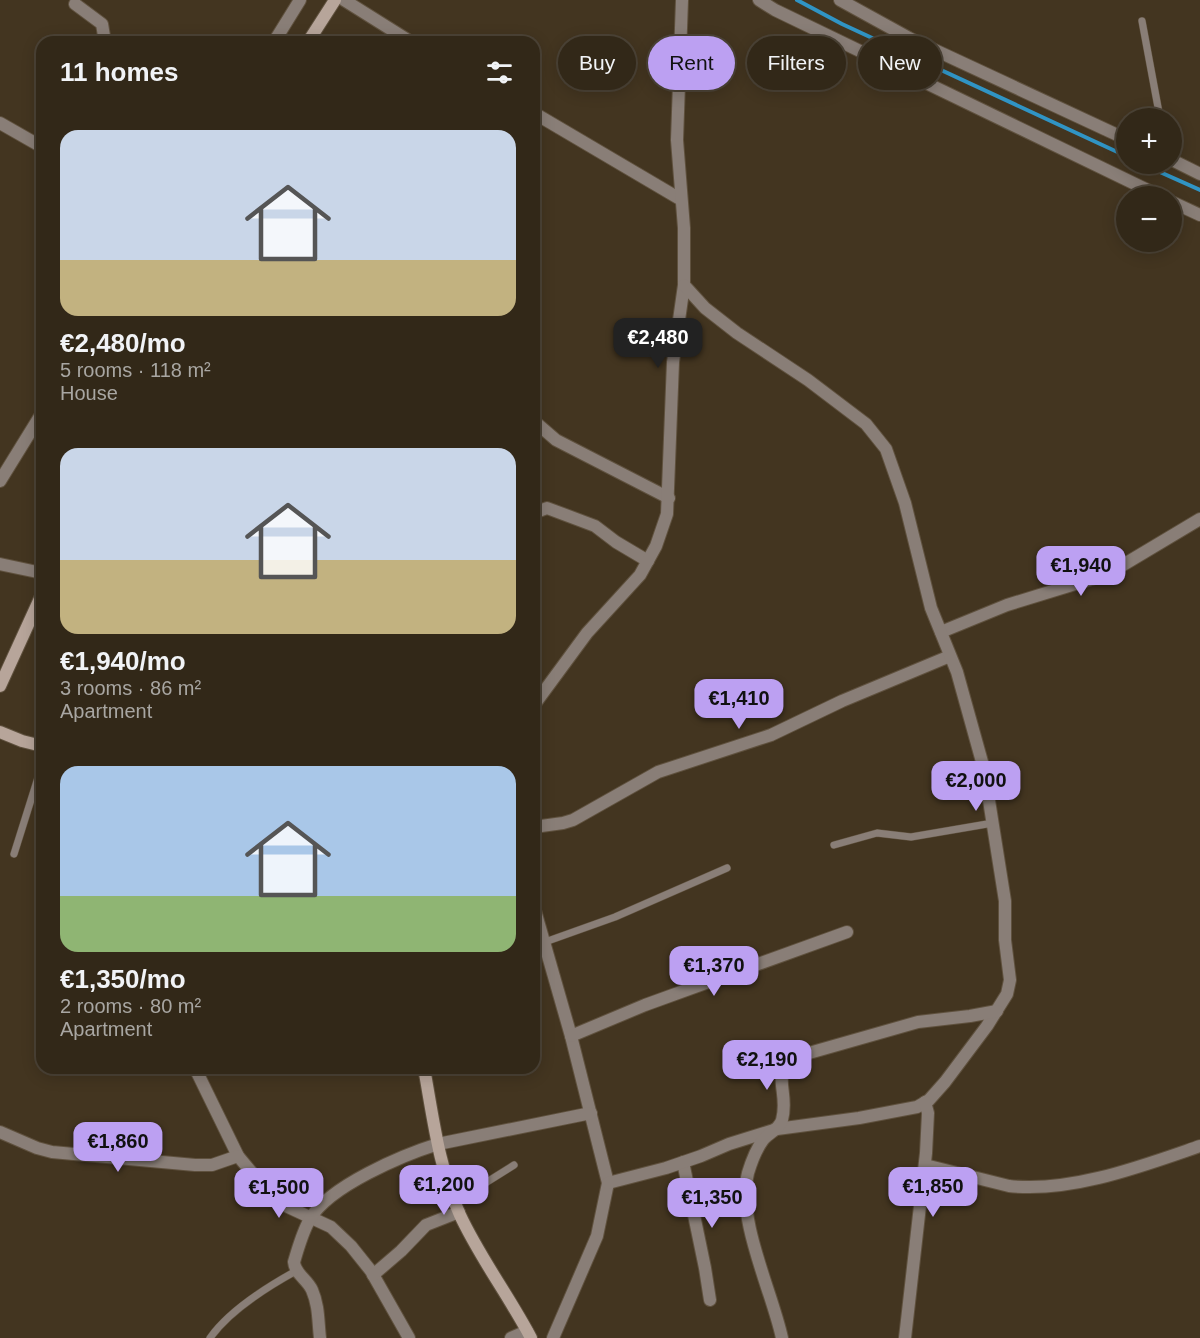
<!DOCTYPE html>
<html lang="en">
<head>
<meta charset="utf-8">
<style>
  body { margin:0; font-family:Helvetica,sans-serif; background:#3a3021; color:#f1f3f6; height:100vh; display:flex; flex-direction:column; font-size:22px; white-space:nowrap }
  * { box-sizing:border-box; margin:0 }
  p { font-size:20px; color:#a8a6a2 }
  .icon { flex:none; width:33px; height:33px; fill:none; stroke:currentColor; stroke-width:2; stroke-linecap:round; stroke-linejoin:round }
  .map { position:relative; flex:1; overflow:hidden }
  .details { position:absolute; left:36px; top:36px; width:504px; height:1038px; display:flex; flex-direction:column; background:#322818; border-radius:18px; box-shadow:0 3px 15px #0003,0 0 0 2px #4d4437 }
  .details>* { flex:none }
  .guide { position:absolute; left:558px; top:36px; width:552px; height:54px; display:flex; gap:12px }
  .fabs { position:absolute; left:1116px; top:108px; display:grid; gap:12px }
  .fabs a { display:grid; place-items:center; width:66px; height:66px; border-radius:50%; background:#322818; box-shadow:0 3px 15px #0003,0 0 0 2px #4d4437; font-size:30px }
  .price { position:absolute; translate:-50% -51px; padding:0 14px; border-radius:12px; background:#bca0f2; color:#111; font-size:20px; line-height:39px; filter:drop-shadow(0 2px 3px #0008) }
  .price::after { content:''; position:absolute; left:50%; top:36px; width:18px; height:14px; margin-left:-9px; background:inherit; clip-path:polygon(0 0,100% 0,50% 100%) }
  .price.selected { background:#222; color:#fff }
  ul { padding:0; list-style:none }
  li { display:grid; align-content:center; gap:12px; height:318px; padding:0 24px }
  li span { display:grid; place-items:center; height:186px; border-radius:18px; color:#555 }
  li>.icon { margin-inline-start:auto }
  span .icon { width:108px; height:108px; fill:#fffc; stroke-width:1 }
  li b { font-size:26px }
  h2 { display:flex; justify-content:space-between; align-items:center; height:72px; padding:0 24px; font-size:26px }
  .tag { padding:0 21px; border-radius:27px; background:#322818; box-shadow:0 3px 15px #0003,0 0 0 2px #4d4437; font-size:21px; line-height:54px }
  .tag.selected { background:#bca0f2; color:#111 }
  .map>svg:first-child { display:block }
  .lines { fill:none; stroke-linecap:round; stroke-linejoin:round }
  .stream { stroke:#3094c4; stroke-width:4 }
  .lane-casing { stroke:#5f513e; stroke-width:8 }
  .street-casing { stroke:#5f513e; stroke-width:14 }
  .secondary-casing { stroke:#5f513e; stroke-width:14 }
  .lane { stroke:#897e77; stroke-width:7 }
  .street { stroke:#897e77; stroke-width:12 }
  .secondary { stroke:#b7a59a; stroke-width:12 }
</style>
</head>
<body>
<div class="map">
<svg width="1200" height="1338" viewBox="0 0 1200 1338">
  <rect width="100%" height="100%" fill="#433520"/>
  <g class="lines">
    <g class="stream">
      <polyline points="797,0 842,24 1126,156"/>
      <polyline points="1142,164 1200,190"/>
    </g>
    <g class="lane-casing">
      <g id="lane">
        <polyline points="1142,21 1160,118"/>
        <polyline points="834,845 877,833 911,837 993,823"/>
        <polyline points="14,854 42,765"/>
        <polyline points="545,942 615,917 727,868"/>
        <polyline points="455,1202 514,1165"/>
        <path d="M210,1338C229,1311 267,1287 296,1271"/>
      </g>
    </g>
    <g class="street-casing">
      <g id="street">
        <polyline points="344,0 411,42"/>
        <polyline points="759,0 775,10 1160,196"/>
        <polyline points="840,0 909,38 1126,139"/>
        <polyline points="75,4 102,24 105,42"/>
        <polyline points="274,42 300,0"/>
        <polyline points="534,113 680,199"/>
        <polyline points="0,123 42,147"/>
        <polyline points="1172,160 1200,174"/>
        <polyline points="1172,202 1200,215"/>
        <polyline points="534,421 556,440 669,498"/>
        <polyline points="0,481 42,413"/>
        <polyline points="534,513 547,508 595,526 616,542 648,561"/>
        <polyline points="0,564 42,573"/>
        <polyline points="941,632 1007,605 1098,577 1123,565 1200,519"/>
        <polyline points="534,705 587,633 640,575 656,546 667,514 673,362 684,285 684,228 677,140 682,0"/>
        <polyline points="41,746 42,755"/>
        <polyline points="534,827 563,823 573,820 658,772 771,735 842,701 950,656"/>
        <polyline points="534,907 571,1036 608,1183 597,1236 553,1338"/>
        <polyline points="571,1036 645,1005 847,932"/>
        <polyline points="195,1068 238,1156 258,1180 288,1207 331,1227 351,1246 371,1271 409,1338"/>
        <polyline points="0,1132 37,1148 52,1152 195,1165 212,1165 238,1156"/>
        <polyline points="683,1162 705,1268 710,1300"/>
        <path d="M925,1165L1009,1186C1071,1193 1142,1166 1200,1146"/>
        <polyline points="608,1183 666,1168 701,1156 729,1144 777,1129 859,1118 917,1107 929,1100 945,1082 987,1026 1007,994 1010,980 1005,940 1005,901 984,769 957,672 931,608 905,503 886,449 866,424 808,380 737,333 705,308 684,285"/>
        <polyline points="373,1275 401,1251 426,1225 459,1212"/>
        <path d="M320,1338C318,1321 319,1306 312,1290C307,1279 295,1274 294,1262C298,1248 303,1231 310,1219C329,1186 403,1155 438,1144L591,1113"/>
        <polyline points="511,1338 527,1331"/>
        <path d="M782,1338C772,1291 736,1219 748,1173C751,1163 757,1148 763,1140C769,1132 779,1130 782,1120C791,1088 763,1068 809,1053L918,1022L970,1016L997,1011"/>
        <polyline points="905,1338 926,1153 928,1113 925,1102"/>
      </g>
    </g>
    <g class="secondary-casing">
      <g id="secondary">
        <polyline points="308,42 335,0"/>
        <polyline points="0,686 42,594"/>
        <polyline points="0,732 22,741 42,746"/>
        <path d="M424,1068C433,1117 439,1169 460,1215C480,1258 509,1296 531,1338"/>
      </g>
    </g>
    <use href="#lane" class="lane"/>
    <use href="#street" class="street"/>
    <use href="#secondary" class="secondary"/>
  </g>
</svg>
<div class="fabs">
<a>+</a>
<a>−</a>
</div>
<b class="price selected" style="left:658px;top:369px">€2,480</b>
<b class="price" style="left:1081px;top:597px">€1,940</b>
<b class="price" style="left:739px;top:730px">€1,410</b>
<b class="price" style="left:976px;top:812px">€2,000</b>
<b class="price" style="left:714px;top:997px">€1,370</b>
<b class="price" style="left:767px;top:1091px">€2,190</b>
<b class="price" style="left:118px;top:1173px">€1,860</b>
<b class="price" style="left:444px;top:1216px">€1,200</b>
<b class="price" style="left:933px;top:1218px">€1,850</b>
<b class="price" style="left:279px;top:1219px">€1,500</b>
<b class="price" style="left:712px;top:1229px">€1,350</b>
<div class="guide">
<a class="tag">Buy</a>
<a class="tag selected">Rent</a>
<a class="tag">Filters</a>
<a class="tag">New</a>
</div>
<section class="details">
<h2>11 homes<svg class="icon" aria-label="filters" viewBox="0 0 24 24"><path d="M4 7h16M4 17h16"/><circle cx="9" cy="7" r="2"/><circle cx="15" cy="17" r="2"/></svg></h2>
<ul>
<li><span style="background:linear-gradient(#c9d6e8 70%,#c2b280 0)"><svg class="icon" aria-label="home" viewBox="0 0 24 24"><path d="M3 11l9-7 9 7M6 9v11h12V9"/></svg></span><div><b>€2,480/mo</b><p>5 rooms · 118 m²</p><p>House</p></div></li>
<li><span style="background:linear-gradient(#c9d6e8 60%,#c2b280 0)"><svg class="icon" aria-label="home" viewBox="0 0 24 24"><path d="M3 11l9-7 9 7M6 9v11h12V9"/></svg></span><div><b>€1,940/mo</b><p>3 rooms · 86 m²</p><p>Apartment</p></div></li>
<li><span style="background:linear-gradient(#a9c7e8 70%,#8fb573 0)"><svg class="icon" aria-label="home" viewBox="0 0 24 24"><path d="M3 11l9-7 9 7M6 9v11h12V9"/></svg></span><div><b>€1,350/mo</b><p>2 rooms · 80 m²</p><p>Apartment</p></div></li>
</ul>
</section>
</div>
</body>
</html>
